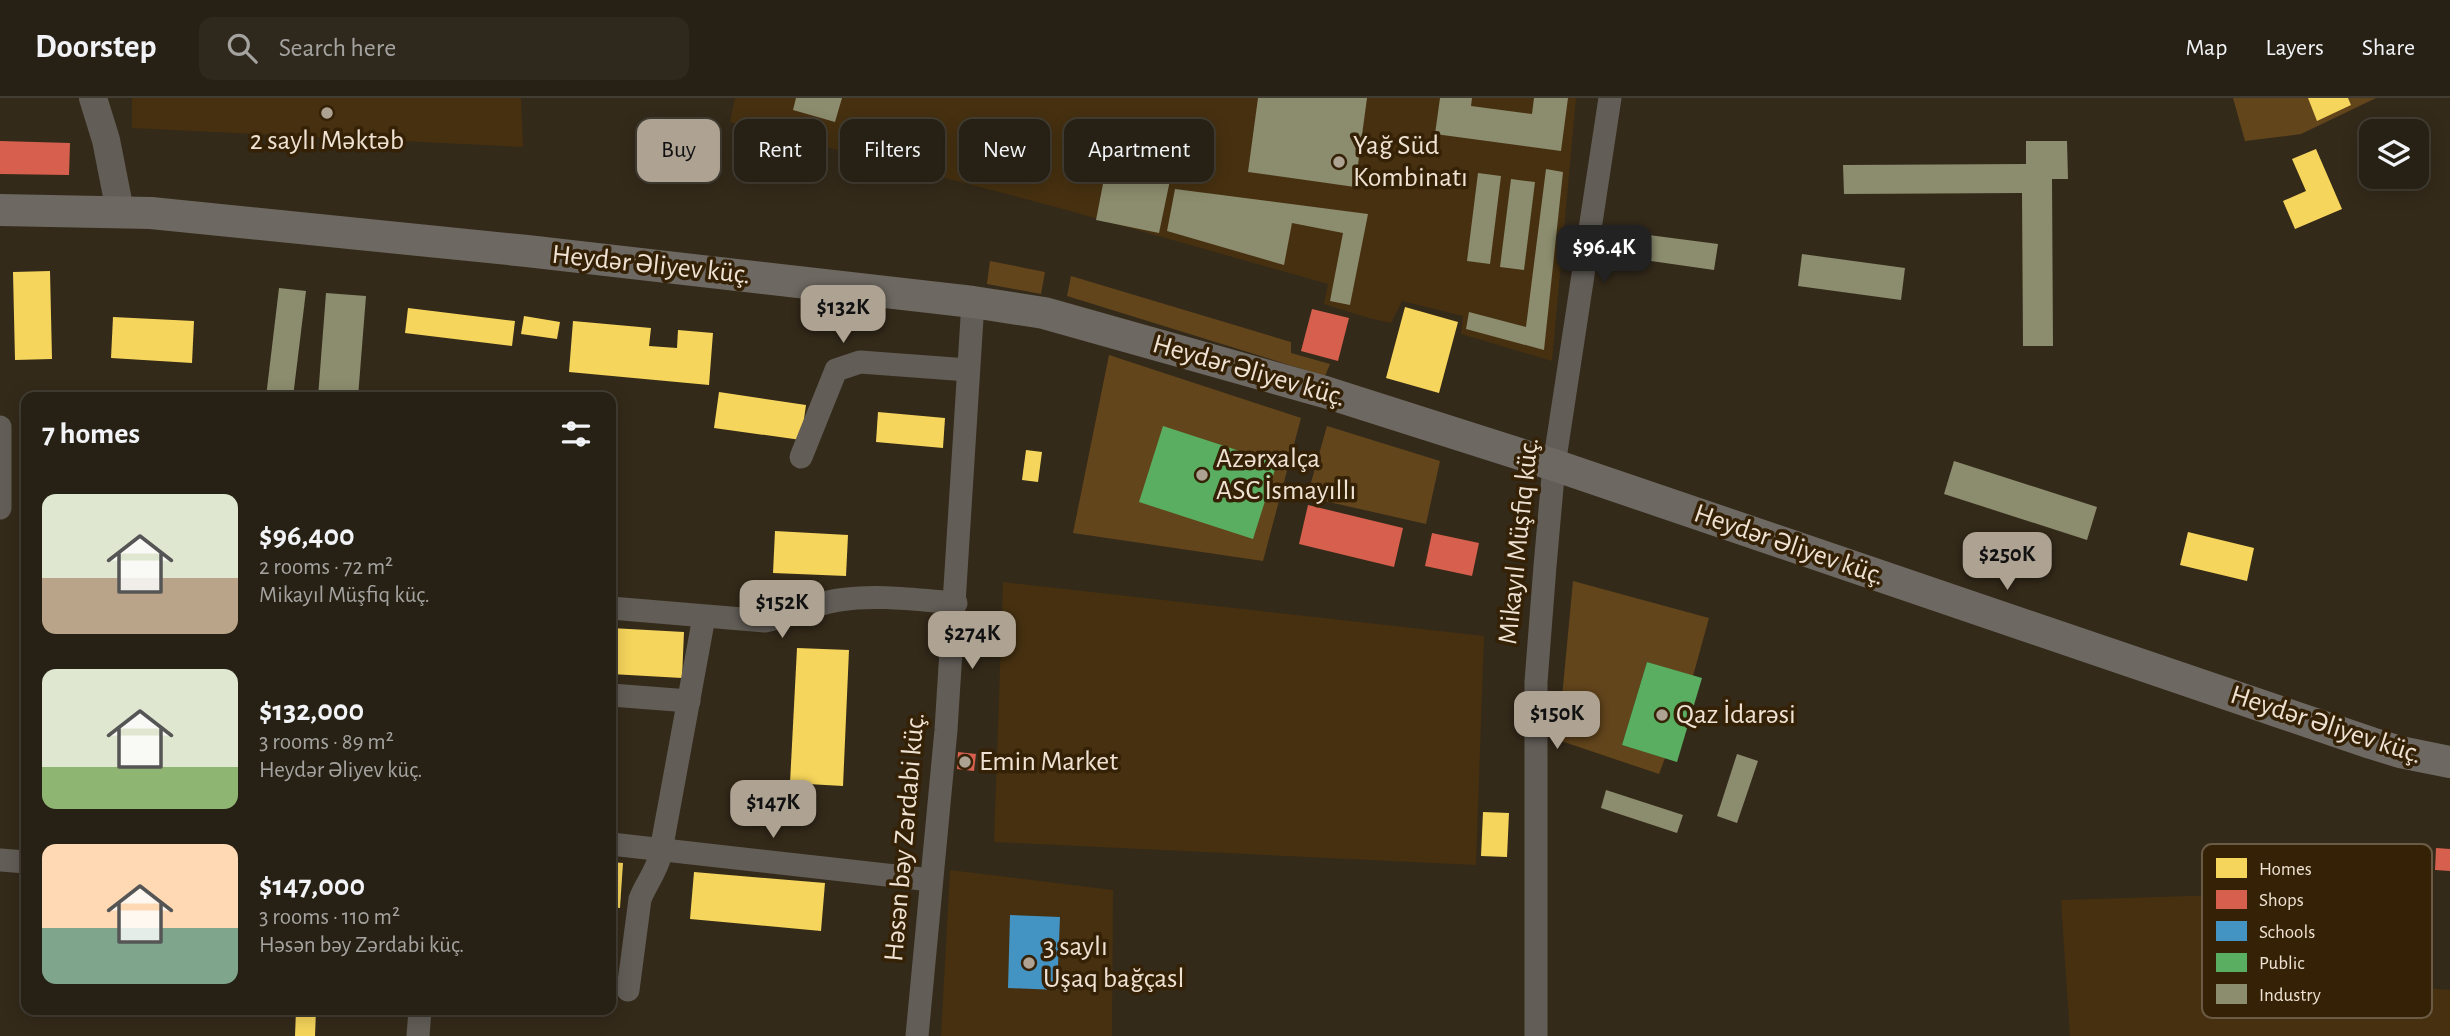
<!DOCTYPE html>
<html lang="en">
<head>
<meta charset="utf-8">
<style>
  body { margin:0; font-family:"Alegreya Sans",sans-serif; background:#2f281d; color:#f1f3f6; height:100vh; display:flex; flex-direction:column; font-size:26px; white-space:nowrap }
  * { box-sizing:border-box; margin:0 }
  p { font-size:23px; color:#a4a3a0 }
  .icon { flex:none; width:38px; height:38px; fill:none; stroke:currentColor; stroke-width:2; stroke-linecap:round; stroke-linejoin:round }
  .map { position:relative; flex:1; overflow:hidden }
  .sheet { position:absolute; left:21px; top:294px; width:595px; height:623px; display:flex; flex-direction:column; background:#272014; border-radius:14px; box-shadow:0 4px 18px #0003,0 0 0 2px #433e34 }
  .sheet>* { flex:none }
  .guide { position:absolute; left:637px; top:21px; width:665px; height:63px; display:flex; gap:14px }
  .fabs { position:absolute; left:2359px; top:21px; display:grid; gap:14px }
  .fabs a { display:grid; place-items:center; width:70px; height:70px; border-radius:14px; background:#272014; box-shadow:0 4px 18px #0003,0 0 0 2px #433e34; font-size:35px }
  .price { position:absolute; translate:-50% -60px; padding:0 16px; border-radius:14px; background:#aea292; color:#111; font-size:23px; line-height:46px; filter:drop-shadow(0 2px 4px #0008) }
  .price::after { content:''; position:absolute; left:50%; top:42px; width:21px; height:16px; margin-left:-10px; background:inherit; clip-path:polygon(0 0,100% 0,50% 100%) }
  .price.current { background:#222; color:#fff }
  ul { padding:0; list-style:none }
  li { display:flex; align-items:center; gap:21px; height:175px; padding:0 21px }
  li span { display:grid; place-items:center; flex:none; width:196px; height:140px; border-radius:14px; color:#555 }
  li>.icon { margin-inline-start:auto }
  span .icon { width:84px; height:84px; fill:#fffc; stroke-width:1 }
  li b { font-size:30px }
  h2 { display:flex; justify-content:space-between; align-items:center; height:84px; padding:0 21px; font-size:30px }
  .pill { padding:0 24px; border-radius:14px; background:#272014; box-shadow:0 4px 18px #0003,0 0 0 2px #433e34; font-size:24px; line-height:63px }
  .pill.current { background:#aea292; color:#111 }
  header { display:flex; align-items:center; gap:42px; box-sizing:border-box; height:98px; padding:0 35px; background:#272014; border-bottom:2px solid #433e34 }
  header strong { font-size:33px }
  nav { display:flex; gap:38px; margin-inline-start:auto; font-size:24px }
  .search { width:490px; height:63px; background:#2f281d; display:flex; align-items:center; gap:18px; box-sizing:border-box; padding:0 24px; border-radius:14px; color:#a4a3a0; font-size:26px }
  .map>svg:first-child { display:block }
  .built { fill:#463010 }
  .green { fill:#63451c }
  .homes { fill:#f6d55c }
  .shops { fill:#d6604d }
  .schools { fill:#4393c3 }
  .public { fill:#5aae61 }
  .industry { fill:#8c8c6e }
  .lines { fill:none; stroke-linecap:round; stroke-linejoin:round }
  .minor { stroke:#625d57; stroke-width:23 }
  .tertiary { stroke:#625d57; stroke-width:28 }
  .secondary { stroke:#6d6861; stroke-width:32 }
  .poi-dot { fill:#aea292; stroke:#342106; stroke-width:2.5 }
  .labels { text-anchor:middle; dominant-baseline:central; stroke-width:7; stroke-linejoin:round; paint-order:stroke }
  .poi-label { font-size:28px; fill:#efe2d3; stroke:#342106; text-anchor:start }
  .street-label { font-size:28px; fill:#efe2d3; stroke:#342106 }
  .key { fill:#342106; stroke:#6c5b44; stroke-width:2 }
  .key-label { font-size:19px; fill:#efe2d3 }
</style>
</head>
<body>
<header>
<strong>Doorstep</strong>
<div class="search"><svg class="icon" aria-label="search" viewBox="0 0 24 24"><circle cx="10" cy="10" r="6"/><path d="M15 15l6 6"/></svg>Search here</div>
<nav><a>Map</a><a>Layers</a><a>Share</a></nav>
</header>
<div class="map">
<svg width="2450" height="938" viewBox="0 0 2450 938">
  <rect width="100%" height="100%" fill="#342a1a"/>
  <g class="built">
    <polygon points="132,0 521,0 523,49 132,30"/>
    <polygon points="735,0 1576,0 1552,263 1461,236 1463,218 1402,203 1391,225 1369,220 1324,206 1328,186 1056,109 730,24"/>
    <polygon points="1003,484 1484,538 1476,767 994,744"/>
    <polygon points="950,772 1113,792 1112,938 941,938"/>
    <polygon points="2325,794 2329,863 2354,884 2450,892 2450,938 2070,938 2061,802"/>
  </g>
  <g class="green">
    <polygon points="2233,0 2376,0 2301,36 2245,43"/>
    <polygon points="990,163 1045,174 1041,196 987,186"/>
    <polygon points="1071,178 1291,244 1291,255 1330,266 1325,278 1067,198"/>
    <polygon points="1109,257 1301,320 1263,463 1073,435"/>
    <polygon points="1327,328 1440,363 1426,426 1307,399"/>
    <polygon points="1573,483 1709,520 1693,578 1647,564 1622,647 1665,660 1659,676 1558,642"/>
  </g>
  <g class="homes">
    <polygon points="2308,0 2348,0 2351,7 2317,23"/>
    <polygon points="2316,51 2342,111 2295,131 2283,103 2306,93 2292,61"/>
    <polygon points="50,173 52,261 15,262 13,174"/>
    <polygon points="1405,209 1458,224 1439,295 1386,280"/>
    <polygon points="408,210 515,223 512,248 405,235"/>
    <polygon points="524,218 560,224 557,241 521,236"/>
    <polygon points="113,219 194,223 192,265 111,260"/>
    <polygon points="573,223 651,230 649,248 677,250 678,232 713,235 709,287 569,274"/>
    <polygon points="719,294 806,307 801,342 714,330"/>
    <polygon points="878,314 945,320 943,350 876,344"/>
    <polygon points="1026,352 1042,354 1038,384 1022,382"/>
    <polygon points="775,433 848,437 846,478 773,475"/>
    <polygon points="2188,434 2254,450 2247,483 2180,467"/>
    <polygon points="611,530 684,534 682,580 611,576"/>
    <polygon points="797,550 849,552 843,688 790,685"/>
    <polygon points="1483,714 1509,715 1507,759 1481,758"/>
    <polygon points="611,764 623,765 620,810 611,809"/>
    <polygon points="694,774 825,785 821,833 690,821"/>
    <polygon points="296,912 316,912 315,938 295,938"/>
  </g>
  <g class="shops">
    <polygon points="0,43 70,45 69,77 0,76"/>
    <polygon points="1312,211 1349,220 1338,263 1301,253"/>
    <polygon points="1308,407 1403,430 1394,469 1299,446"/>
    <polygon points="1432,435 1479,445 1472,478 1425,468"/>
    <polygon points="958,654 976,656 974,673 957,671"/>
    <polygon points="2436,750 2450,751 2450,773 2435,772"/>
  </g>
  <polygon class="schools" points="1010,817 1060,819 1057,892 1008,890"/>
  <g class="public">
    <polygon points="1163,328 1277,365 1253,441 1139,404"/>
    <polygon points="1647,564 1702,580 1677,664 1622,647"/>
  </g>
  <g class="industry">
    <polygon points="796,0 842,0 835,24 793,12"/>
    <polygon points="1258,0 1367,0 1355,89 1248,74"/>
    <polygon points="1440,0 1472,0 1471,8 1532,16 1534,0 1568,0 1561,53 1435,36"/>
    <polygon points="2026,43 2067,43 2068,81 2052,81 2053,248 2023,248 2022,95 1844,96 1843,67 2026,66"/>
    <polygon points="1110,50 1174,63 1159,135 1096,122"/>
    <polygon points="1546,71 1563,74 1544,252 1466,231 1469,214 1526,229"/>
    <polygon points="1478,75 1501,78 1490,166 1467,163"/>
    <polygon points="1511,81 1535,84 1524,172 1500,169"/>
    <polygon points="1175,91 1368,116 1350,207 1330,203 1343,135 1292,125 1284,167 1167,133"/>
    <polygon points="1641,136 1718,146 1714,172 1637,161"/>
    <polygon points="1802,156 1905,170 1901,202 1798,188"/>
    <polygon points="279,190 306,193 293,299 266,299"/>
    <polygon points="326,195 366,198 358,299 318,299"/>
    <polygon points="1954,363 2097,409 2087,442 1944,396"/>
    <polygon points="19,433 26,433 26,591 20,591"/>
    <polygon points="1737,656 1758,663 1737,725 1717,718"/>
    <polygon points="1606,692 1683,717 1677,735 1601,710"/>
  </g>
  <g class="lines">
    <g class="minor">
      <polyline points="0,329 0,410"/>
      <polyline points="801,359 836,272 860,264 968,272"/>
      <path d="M611,510L765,523C790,518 817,505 839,502C877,496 918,502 956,505"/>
      <polyline points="611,597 689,603"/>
      <polyline points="611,746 931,782"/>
      <polyline points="0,762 26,764"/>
      <path d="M628,892L640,801C646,786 656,774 660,758L704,519"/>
      <polyline points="418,938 420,912"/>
      <polyline points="917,938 946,632 973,204"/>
      <polyline points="1536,938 1536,584 1545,468 1554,367 1610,0"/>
    </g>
    <polyline class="tertiary" points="93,0 106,42 120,113"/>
    <polyline class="secondary" points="0,112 151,115 527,153 973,204 1044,215 1325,294 1554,367 2371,645 2400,654 2450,664"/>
  </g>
  <g class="poi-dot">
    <circle cx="327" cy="15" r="7"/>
    <circle cx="1339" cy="64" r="7"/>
    <circle cx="1202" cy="377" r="7"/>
    <circle cx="1662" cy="617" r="7"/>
    <circle cx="965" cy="664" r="7"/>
    <circle cx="1029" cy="865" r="7"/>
  </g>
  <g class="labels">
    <g class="poi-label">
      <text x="327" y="43" text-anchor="middle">2 saylı Məktəb</text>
      <text x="1353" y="48">Yağ Süd<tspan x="1353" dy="32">Kombinatı</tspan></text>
      <text x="1216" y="361">Azərxalça<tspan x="1216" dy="32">ASC İsmayıllı</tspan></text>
      <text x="1676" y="617">Qaz İdarəsi</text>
      <text x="979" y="664">Emin Market</text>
      <text x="1043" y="849">3 saylı<tspan x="1043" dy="32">Uşaq bağçasl</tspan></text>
    </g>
    <g class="street-label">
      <text transform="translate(651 167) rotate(6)">Heydər Əliyev küç.</text>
      <text transform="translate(1249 273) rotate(16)">Heydər Əliyev küç.</text>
      <text transform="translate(1519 443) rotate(-84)">Mikayıl Müşfiq küç.</text>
      <text transform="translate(1789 447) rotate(19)">Heydər Əliyev küç.</text>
      <text transform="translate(2326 627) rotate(18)">Heydər Əliyev küç.</text>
      <text transform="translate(905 739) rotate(-85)">Həsən bəy Zərdabi küç.</text>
    </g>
  </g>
  <rect x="2202" y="746" width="230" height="174" rx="10" class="key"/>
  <rect x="2216" y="760" width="31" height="20" fill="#f6d55c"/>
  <rect x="2216" y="792" width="31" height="19" fill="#d6604d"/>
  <rect x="2216" y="823" width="31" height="20" fill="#4393c3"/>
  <rect x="2216" y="855" width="31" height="19" fill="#5aae61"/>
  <rect x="2216" y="886" width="31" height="20" fill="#8c8c6e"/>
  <g class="key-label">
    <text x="2259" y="777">Homes</text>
    <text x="2259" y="808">Shops</text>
    <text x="2259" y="840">Schools</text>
    <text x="2259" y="871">Public</text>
    <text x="2259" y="903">Industry</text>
  </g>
</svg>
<div class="fabs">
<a><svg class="icon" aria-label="layers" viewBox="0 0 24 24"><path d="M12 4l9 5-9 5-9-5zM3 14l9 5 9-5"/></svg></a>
</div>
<b class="price current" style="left:1604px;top:187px">$96.4K</b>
<b class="price" style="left:843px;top:247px">$132K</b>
<b class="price" style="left:2007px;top:494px">$250K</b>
<b class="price" style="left:782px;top:542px">$152K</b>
<b class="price" style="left:972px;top:573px">$274K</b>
<b class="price" style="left:1557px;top:653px">$150K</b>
<b class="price" style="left:773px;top:742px">$147K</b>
<div class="guide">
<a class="pill current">Buy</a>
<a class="pill">Rent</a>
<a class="pill">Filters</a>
<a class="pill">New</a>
<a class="pill">Apartment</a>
</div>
<section class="sheet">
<h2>7 homes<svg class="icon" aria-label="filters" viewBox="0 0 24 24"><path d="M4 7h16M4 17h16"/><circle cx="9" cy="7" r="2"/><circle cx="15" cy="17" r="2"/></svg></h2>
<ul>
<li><span style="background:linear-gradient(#dfe7d0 60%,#b9a48a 0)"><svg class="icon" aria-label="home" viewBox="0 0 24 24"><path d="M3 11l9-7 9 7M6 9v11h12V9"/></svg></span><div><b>$96,400</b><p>2 rooms · 72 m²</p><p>Mikayıl Müşfiq küç.</p></div></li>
<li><span style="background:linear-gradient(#dfe7d0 70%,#8fb573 0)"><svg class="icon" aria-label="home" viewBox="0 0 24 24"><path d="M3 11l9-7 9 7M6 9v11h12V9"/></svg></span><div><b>$132,000</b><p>3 rooms · 89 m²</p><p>Heydər Əliyev küç.</p></div></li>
<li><span style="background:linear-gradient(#ffd9b3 60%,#7fa58c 0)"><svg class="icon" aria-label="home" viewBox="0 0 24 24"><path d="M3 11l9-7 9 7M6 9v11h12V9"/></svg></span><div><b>$147,000</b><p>3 rooms · 110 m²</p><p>Həsən bəy Zərdabi küç.</p></div></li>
</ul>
</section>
</div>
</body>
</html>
